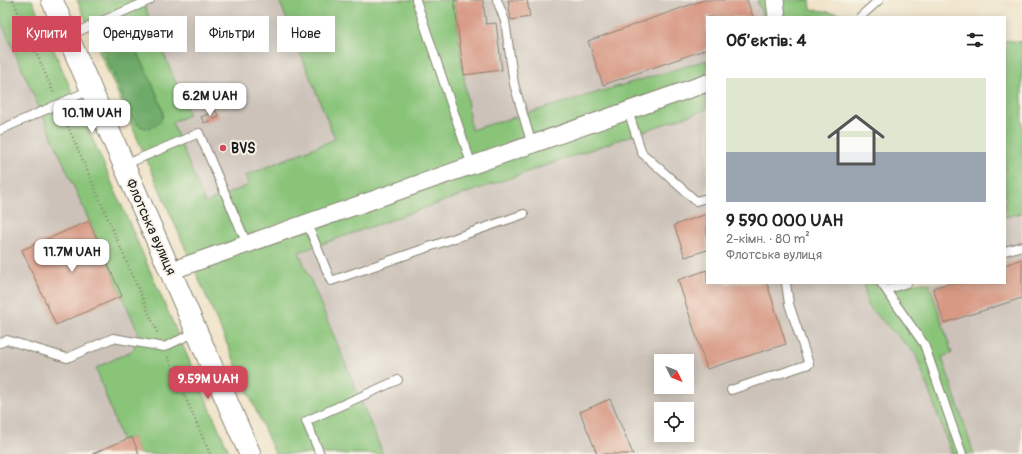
<!DOCTYPE html>
<html lang="uk">
<head>
<meta charset="utf-8">
<style>
  body { margin:0; font-family:Pangolin,sans-serif; background:#f2f2f2; color:#222; height:100vh; display:flex; flex-direction:column; font-size:15px; white-space:nowrap }
  * { box-sizing:border-box; margin:0 }
  p { font-size:13px; color:#767676 }
  .icon { flex:none; width:22px; height:22px; fill:none; stroke:currentColor; stroke-width:2; stroke-linecap:round; stroke-linejoin:round }
  .map { position:relative; flex:1; overflow:hidden }
  .panel { position:absolute; left:706px; top:16px; width:300px; height:268px; display:flex; flex-direction:column; background:#fff; border-radius:0px; box-shadow:0 2px 10px #0003 }
  .panel>* { flex:none }
  .top-card { position:absolute; left:12px; top:16px; width:380px; height:36px; display:flex; gap:8px }
  .needle { width:26px; rotate:133deg }
  .tools { position:absolute; left:654px; top:354px; display:grid; gap:8px }
  .tools a { display:grid; place-items:center; width:40px; height:40px; border-radius:0px; background:#fff; box-shadow:0 2px 10px #0003; font-size:20px }
  .price { position:absolute; translate:-50% -34px; padding:0 9px; border-radius:8px; background:#fff; color:#222; font-size:13px; line-height:26px; filter:drop-shadow(0 1px 2px #0008) }
  .price::after { content:''; position:absolute; left:50%; top:24px; width:12px; height:9px; margin-left:-6px; background:inherit; clip-path:polygon(0 0,100% 0,50% 100%) }
  .price.on { background:#d1495b; color:#fff }
  ul { padding:0; list-style:none }
  li { display:grid; align-content:center; gap:8px; height:212px; padding:0 20px }
  li+li { border-top:1px solid #e0e0e0 }
  li span { display:grid; place-items:center; height:124px; border-radius:0px; color:#555 }
  li>.icon { margin-inline-start:auto }
  span .icon { width:72px; height:72px; fill:#fffc; stroke-width:1 }
  li b { font-size:17px }
  h2 { display:flex; justify-content:space-between; align-items:center; height:48px; padding:0 20px; font-size:17px }
  .chip { padding:0 14px; border-radius:0px; background:#fff; box-shadow:0 2px 10px #0003; font-size:14px; line-height:36px }
  .chip.on { background:#d1495b; color:#fff }
  .map>svg:first-child { display:block }
  .industrial { fill:#ccc2b9; fill-rule:evenodd }
  .green { fill:#89c479; stroke:#52704a }
  .forest { fill:#6eaa69; stroke:#456342 }
  .building { fill:#d89984 }
  .lines { fill:none; stroke-linecap:round; stroke-linejoin:round }
  .service-casing { stroke:#868072; stroke-width:10 }
  .minor-casing { stroke:#868072; stroke-width:19 }
  .tertiary-casing { stroke:#868072; stroke-width:23 }
  .path { stroke:#868072; stroke-width:2.5; stroke-dasharray:1 3; stroke-linecap:butt }
  .service { stroke:#fff; stroke-width:8 }
  .minor { stroke:#fff; stroke-width:17 }
  .tertiary { stroke:#fff; stroke-width:21 }
  .poi-dot { fill:#d1495b; stroke:#f7f3e8; stroke-width:1.5 }
  .labels { text-anchor:middle; dominant-baseline:central; stroke-width:4; stroke-linejoin:round; paint-order:stroke }
  .poi-label { font-size:14px; font-weight:bold; fill:#1c1c1c; stroke:#f7f3e8; text-anchor:start }
  .street-label { font-size:14px; fill:#1c1c1c; stroke:#f7f3e8 }
</style>
</head>
<body>
<div class="map">
<svg width="1022" height="454" viewBox="0 0 1022 454">
  <rect width="100%" height="100%" fill="#f7f3e8"/>
  <filter id="ink" filterUnits="userSpaceOnUse"><feTurbulence type="fractalNoise" baseFrequency=".025" numOctaves="2"/><feDisplacementMap in="SourceGraphic" scale="8" xChannelSelector="R" yChannelSelector="G"/><feConvolveMatrix kernelMatrix="1 2 1 2 8 2 1 2 1" color-interpolation-filters="sRGB"/></filter>
  <filter id="wash" filterUnits="userSpaceOnUse"><feTurbulence type="fractalNoise" baseFrequency=".012" numOctaves="4" result="noise"/><feDisplacementMap in="SourceGraphic" scale="16" xChannelSelector="R" yChannelSelector="G"/><feGaussianBlur stdDeviation="0.9" result="paint"/><feColorMatrix in="noise" values="0 0 0 0 0 0 0 0 0 0 0 0 0 0 0 0 0 1.4 0 .05"/><feComposite in="paint" operator="in"/></filter>
  <g filter="url(#wash)">
    <rect width="100%" height="100%" fill="#f0e3c8"/>
    <g class="industrial">
      <polygon points="142,0 279,0 336,139 245,176 249,185 205,203 172,121 189,114"/>
      <polygon points="454,0 757,0 763,17 707,17 707,60 471,130"/>
      <polygon points="0,19 139,334 122,441 132,437 139,454 0,454"/>
      <path d="M707,109V283H864L867,305L916,355L952,454H383L298,252ZM661,361H687V387H661ZM661,409H687V435H661Z"/>
      <polygon points="1022,213 1022,454 974,454 942,356 952,353 929,283 1005,283 1005,217"/>
    </g>
    <g class="green">
      <polygon points="0,0 32,0 230,454 139,454 132,437 122,441 96,368 133,350 139,334 0,19"/>
      <polygon points="77,0 142,0 189,115 172,122 205,203 249,185 245,176 335,139 279,0 454,0 471,130 707,60 707,109 299,252 383,454 275,454"/>
      <polygon points="757,0 810,0 811,9 862,17 763,17"/>
      <polygon points="1005,40 1022,42 1022,213 1005,217"/>
      <polygon points="864,283 929,283 952,353 942,357 974,454 952,454 916,355 867,305"/>
    </g>
    <path class="forest" d="M121,35C124,36 127,38 129,40C137,47 164,106 163,115C161,123 154,127 148,129L139,126L131,116L103,50C106,38 110,37 121,35Z"/>
    <g id="blocks">
      <g class="building">
        <polygon points="454,0 483,0 486,24 496,23 502,70 464,75"/>
        <polygon points="508,0 527,0 530,17 511,20"/>
        <polygon points="704,0 747,0 753,17 707,17 707,49 603,85 588,41"/>
        <polygon points="216,111 219,117 204,123 201,117"/>
        <polygon points="707,214 707,250 685,257 674,225"/>
        <polygon points="89,221 122,296 56,325 22,250"/>
        <polygon points="1022,259 1022,298 944,323 933,288 949,283 1005,283 1005,265"/>
        <polygon points="707,270 707,283 767,283 786,344 707,369 678,280"/>
        <polygon points="610,399 633,454 597,454 580,412"/>
        <polygon points="132,437 139,454 92,454 122,441"/>
      </g>
    </g>
  </g>
  <g filter="url(#ink)">
    <use href="#blocks" fill-opacity="0" stroke="#868072" stroke-width="1"/>
    <g class="lines">
      <g class="service-casing">
        <g id="service">
          <polyline points="416,0 472,166"/>
          <polyline points="497,0 505,21 514,84 532,145"/>
          <polyline points="860,17 879,0"/>
          <polyline points="68,36 150,0"/>
          <polyline points="628,111 642,153 696,201 707,198"/>
          <polyline points="0,130 90,90"/>
          <polyline points="124,165 199,133 247,244"/>
          <polyline points="307,223 331,281 524,214"/>
          <polyline points="1005,251 1022,246"/>
          <polyline points="881,283 924,344 962,454"/>
          <polyline points="886,290 907,283"/>
          <polyline points="0,343 7,340 67,358 113,338 164,347 196,332"/>
          <polyline points="731,390 809,364 789,304 786,283"/>
          <polyline points="320,454 306,421 398,380"/>
        </g>
      </g>
      <g class="minor-casing">
        <g id="minor">
          <polyline points="775,0 777,17"/>
          <polyline points="170,271 707,83"/>
        </g>
      </g>
      <g class="tertiary-casing">
        <polyline id="tertiary" points="52,0 250,454"/>
      </g>
      <g class="path">
        <polyline points="13,0 54,94"/>
        <polyline points="63,115 158,334"/>
        <polyline points="168,357 210,454"/>
      </g>
      <use href="#service" class="service"/>
      <use href="#minor" class="minor"/>
      <use href="#tertiary" class="tertiary"/>
    </g>
  </g>
  <circle class="poi-dot" cx="223" cy="148" r="4"/>
  <g class="labels">
    <g class="poi-label">
      <text x="231" y="148">BVS</text>
    </g>
    <g class="street-label">
      <text transform="translate(151 227) rotate(66)">Флотська вулиця</text>
    </g>
  </g>
</svg>
<div class="tools">
<a><svg class="needle" viewBox="-14 -14 28 28"><path d="M0-13l5 13h-10z" fill="#e53935"/><path d="M0 13l5-13h-10z" fill="#767676"/></svg></a>
<a><svg class="icon" aria-label="locate" viewBox="0 0 24 24"><circle cx="12" cy="12" r="6"/><path d="M12 2v4M12 18v4M2 12h4M18 12h4"/></svg></a>
</div>
<b class="price" style="left:210px;top:117px">6.2M UAH</b>
<b class="price" style="left:92px;top:134px">10.1M UAH</b>
<b class="price" style="left:72px;top:273px">11.7M UAH</b>
<b class="price on" style="left:208px;top:400px">9.59M UAH</b>
<div class="top-card">
<a class="chip on">Купити</a>
<a class="chip">Орендувати</a>
<a class="chip">Фільтри</a>
<a class="chip">Нове</a>
</div>
<section class="panel">
<h2>Об’єктів: 4<svg class="icon" aria-label="filters" viewBox="0 0 24 24"><path d="M4 7h16M4 17h16"/><circle cx="9" cy="7" r="2"/><circle cx="15" cy="17" r="2"/></svg></h2>
<ul>
<li><span style="background:linear-gradient(#dfe7d0 60%,#9aa5b1 0)"><svg class="icon" aria-label="home" viewBox="0 0 24 24"><path d="M3 11l9-7 9 7M6 9v11h12V9"/></svg></span><div><b>9 590 000 UAH</b><p>2-кімн. · 80 m²</p><p>Флотська вулиця</p></div></li>
</ul>
</section>
</div>
</body>
</html>
